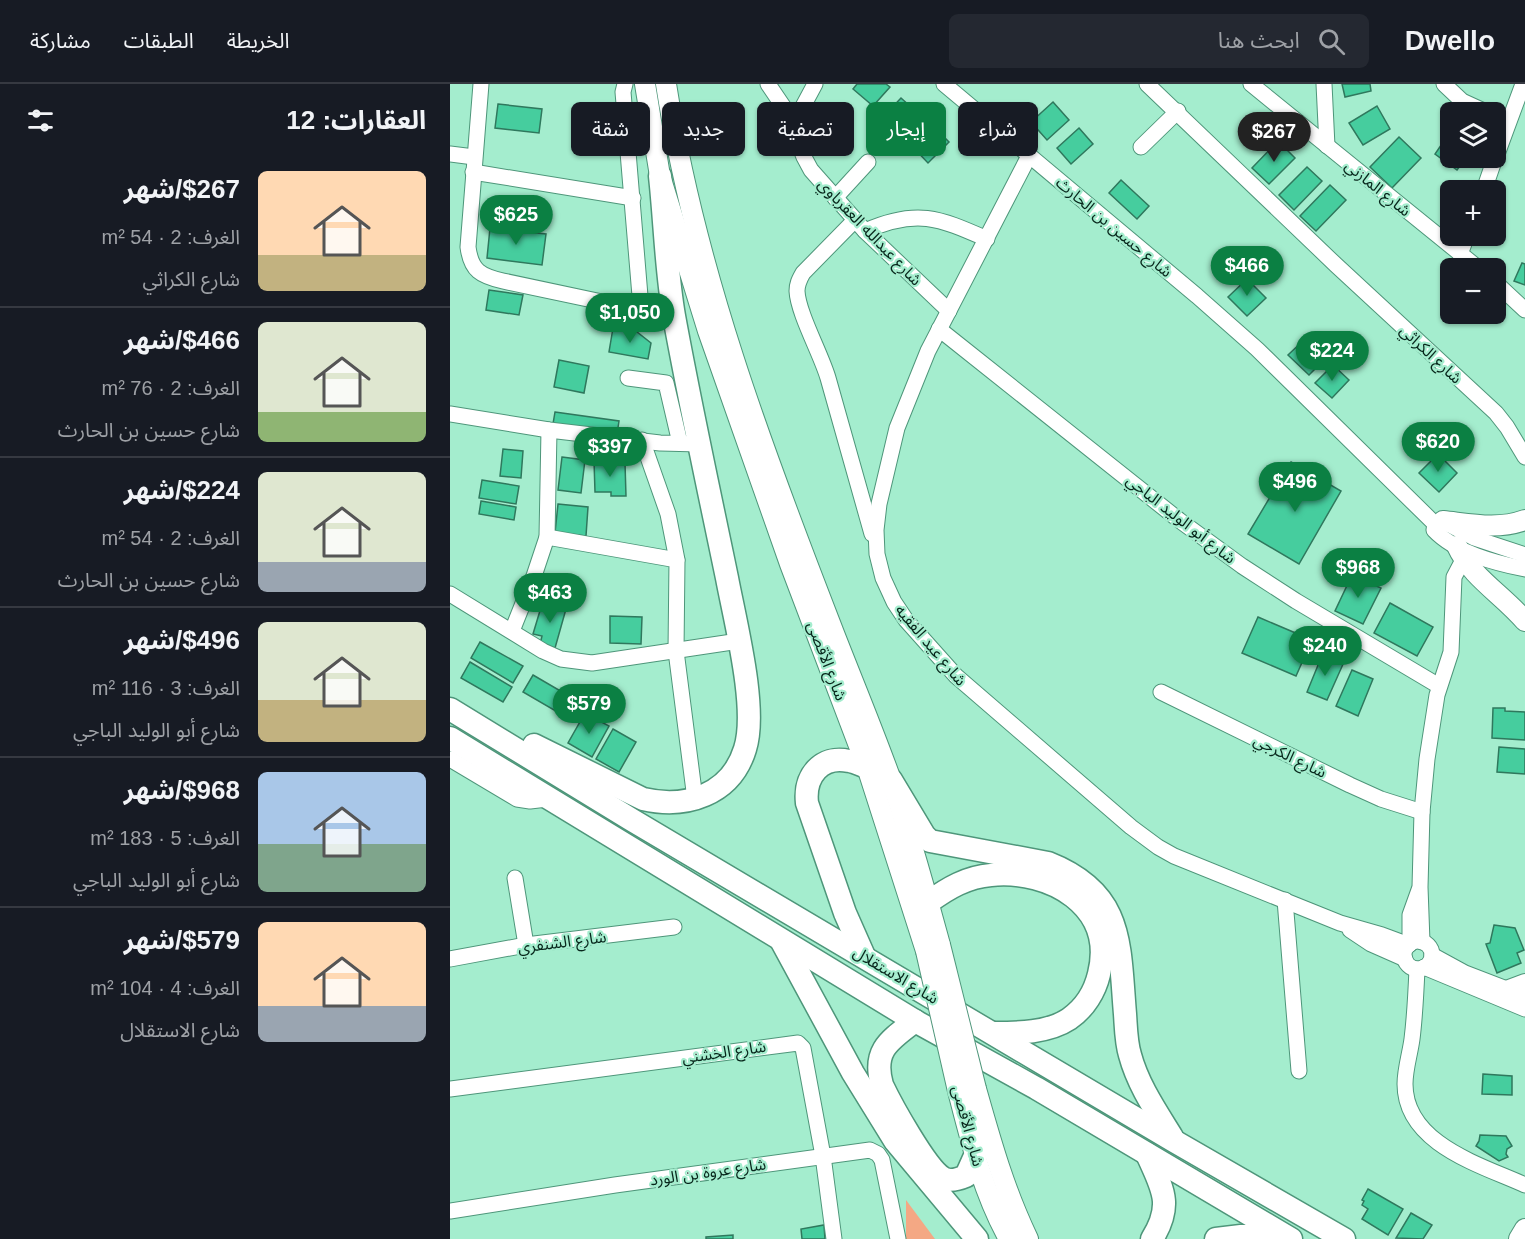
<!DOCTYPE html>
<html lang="ar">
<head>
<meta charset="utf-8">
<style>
  body { margin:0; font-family:Helvetica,"Noto Sans Arabic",sans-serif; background:#242831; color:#f1f3f6; direction:rtl; height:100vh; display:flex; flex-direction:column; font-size:22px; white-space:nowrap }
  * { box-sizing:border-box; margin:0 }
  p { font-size:20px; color:#9ea1a6 }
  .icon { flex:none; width:33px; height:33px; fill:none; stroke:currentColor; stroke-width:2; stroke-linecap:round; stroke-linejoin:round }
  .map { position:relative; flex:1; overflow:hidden; direction:ltr }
  .sheet { display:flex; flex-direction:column; background:#171b24; width:450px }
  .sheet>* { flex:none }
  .banner { position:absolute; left:18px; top:18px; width:570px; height:54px; direction:rtl; display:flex; gap:12px }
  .buttons { position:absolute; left:990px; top:18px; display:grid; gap:12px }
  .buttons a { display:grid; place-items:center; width:66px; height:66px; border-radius:9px; background:#171b24; box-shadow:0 2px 4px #0004; font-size:30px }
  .price { position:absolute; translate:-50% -51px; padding:0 14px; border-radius:21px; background:#0b8043; color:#fff; font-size:20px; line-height:39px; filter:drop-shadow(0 2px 3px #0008) }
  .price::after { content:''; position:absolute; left:50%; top:36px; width:18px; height:14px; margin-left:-9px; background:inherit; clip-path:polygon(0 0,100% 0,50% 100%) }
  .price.active { background:#222; color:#fff }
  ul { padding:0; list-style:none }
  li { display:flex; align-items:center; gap:18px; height:150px; padding:0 24px }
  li+li { border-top:2px solid #363941 }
  li span { display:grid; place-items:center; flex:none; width:168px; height:120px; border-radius:9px; color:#555 }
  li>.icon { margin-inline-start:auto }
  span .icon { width:72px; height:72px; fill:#fffc; stroke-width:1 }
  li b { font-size:26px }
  h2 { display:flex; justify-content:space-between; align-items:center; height:72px; padding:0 24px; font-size:26px }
  .tag { padding:0 21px; border-radius:9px; background:#171b24; box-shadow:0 2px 4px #0004; font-size:21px; line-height:54px }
  .tag.active { background:#0b8043; color:#fff }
  header { display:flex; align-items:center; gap:36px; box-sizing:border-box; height:84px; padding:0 30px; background:#171b24; border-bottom:2px solid #363941 }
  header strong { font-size:28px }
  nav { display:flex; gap:33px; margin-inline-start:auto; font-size:21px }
  .search { width:420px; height:54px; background:#242831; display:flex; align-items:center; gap:15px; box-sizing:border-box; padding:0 21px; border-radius:9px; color:#9ea1a6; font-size:22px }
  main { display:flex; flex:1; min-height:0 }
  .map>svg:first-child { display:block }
  .green { fill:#f4a884 }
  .building { fill:#46cd9e; stroke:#2f785d; stroke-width:1.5 }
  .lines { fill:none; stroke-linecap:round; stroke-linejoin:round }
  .minor-casing { stroke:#4e967a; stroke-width:17 }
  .major-casing { stroke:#4e967a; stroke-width:22 }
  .highway-casing { stroke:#4e967a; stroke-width:25 }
  .minor { stroke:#fff; stroke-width:15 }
  .major { stroke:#fff; stroke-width:20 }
  .highway { stroke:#fff; stroke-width:22 }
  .major-bridge-casing { stroke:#4e967a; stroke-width:22; stroke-linecap:butt }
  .major-bridge { stroke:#fff; stroke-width:20 }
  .labels { text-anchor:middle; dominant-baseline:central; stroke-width:4.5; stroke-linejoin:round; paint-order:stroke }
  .street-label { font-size:16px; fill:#07261b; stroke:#a4edce }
</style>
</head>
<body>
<header>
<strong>Dwello</strong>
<div class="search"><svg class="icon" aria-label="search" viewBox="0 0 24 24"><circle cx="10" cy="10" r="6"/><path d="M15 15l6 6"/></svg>ابحث هنا</div>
<nav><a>الخريطة</a><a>الطبقات</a><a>مشاركة</a></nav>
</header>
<main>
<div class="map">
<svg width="1075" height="1155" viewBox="0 0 1075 1155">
  <rect width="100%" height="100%" fill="#a4edce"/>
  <polygon class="green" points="456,1116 485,1155 456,1155"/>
  <g class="building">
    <polygon points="407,0 436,0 440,3 423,22 403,5"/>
    <polygon points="892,0 920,0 921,7 895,13"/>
    <polygon points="451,14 471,32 451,52 432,34"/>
    <polygon points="603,18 619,36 597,56 581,38"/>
    <polygon points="48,20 92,25 89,49 45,44"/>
    <polygon points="927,22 940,45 913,61 899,39"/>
    <polygon points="480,39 499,58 478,79 459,59"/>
    <polygon points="629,44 643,60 621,80 607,64"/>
    <polygon points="1000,48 1000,74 1016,74 1007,86 985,70"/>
    <polygon points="949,53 971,74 942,104 920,83"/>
    <polygon points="828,57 845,74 819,100 802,84"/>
    <polygon points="857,83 872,97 844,126 829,111"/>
    <polygon points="671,96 699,122 687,135 659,109"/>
    <polygon points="880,101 896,116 866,147 850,132"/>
    <polygon points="40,144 96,150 92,181 37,174"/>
    <polygon points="1072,179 1075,180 1075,201 1064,197"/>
    <polygon points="797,195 816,214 797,232 778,213"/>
    <polygon points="39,206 73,211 69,231 36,226"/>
    <polygon points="163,244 187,248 201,259 198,275 159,268"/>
    <polygon points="856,254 876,274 859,291 838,271"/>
    <polygon points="109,276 139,282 134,309 104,303"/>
    <polygon points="883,281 899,296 882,314 865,299"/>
    <polygon points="105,328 169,337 167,350 103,340"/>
    <polygon points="53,365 73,367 71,394 50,392"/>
    <polygon points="988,370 1007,389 989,408 969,389"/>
    <polygon points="112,373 135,376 131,409 108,406"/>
    <polygon points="144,377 167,377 167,379 175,379 176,412 161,412 161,408 145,408"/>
    <polygon points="841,378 891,407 849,480 798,450"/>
    <polygon points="32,396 69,402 66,420 29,414"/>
    <polygon points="31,417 66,423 64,436 29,430"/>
    <polygon points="108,420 138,423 136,452 105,449"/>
    <polygon points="902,491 931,504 913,540 885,527"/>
    <polygon points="940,519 983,543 967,572 924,549"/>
    <polygon points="92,520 99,522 99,520 116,525 105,564 90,560 92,552 83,550"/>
    <polygon points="160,532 192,533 191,560 160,559"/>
    <polygon points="808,533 862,556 846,592 792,569"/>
    <polygon points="30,558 73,582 63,599 21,574"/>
    <polygon points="873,569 894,578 877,616 857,608"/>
    <polygon points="20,578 62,603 53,618 11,594"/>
    <polygon points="902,586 923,595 908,632 886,622"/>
    <polygon points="83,591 126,616 116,633 73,608"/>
    <polygon points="1043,624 1055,624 1055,627 1075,628 1075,656 1042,654"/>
    <polygon points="135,629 159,642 142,673 118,659"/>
    <polygon points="163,645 186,658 169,688 146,675"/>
    <polygon points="1049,663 1075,665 1075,690 1047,688"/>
    <polygon points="1044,841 1065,844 1074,866 1067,869 1071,879 1047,889 1036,860 1040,859"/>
    <polygon points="1033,990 1062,992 1062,1011 1032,1010"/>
    <polygon points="1030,1051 1056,1052 1062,1062 1057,1065 1056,1070 1058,1073 1049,1077 1026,1062 1029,1057"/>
    <polygon points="918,1105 953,1125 938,1151 912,1135 918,1125 912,1121 914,1117 912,1116"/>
    <polygon points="961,1129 982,1141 973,1155 946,1154"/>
    <polygon points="374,1141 375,1155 352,1155 351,1145"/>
    <polygon points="283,1151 283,1155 256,1155 256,1153"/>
  </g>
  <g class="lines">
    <g class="minor-casing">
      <g id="minor">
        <path d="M31,0L18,163C21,187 31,192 53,197L152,218L224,229"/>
        <polyline points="175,0 173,8 191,224"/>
        <polyline points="318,0 337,28 354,73 361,86 415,147 499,227"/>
        <path d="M494,0L747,212L807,265L985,440L984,446C1006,469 1045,479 1075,485"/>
        <polyline points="697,0 886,181 1046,329 1057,343 1075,373"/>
        <polyline points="801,0 1028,184"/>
        <polyline points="874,0 877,62"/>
        <polyline points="994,0 1012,17 1036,28"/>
        <polyline points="343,41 365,0"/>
        <polyline points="691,63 728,27"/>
        <polyline points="0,70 24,73"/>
        <polyline points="579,72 478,267 447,344 429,420 426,446 427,470 433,494 444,518 456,536 506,592 681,743 708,763 724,772 890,839 932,851 959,861"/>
        <polyline points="1046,73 1073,0"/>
        <polyline points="23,88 183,114"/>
        <polyline points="1034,106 1045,74"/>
        <polyline points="385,114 418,78"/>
        <path d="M405,136L353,189C349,196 347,200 347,207C348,229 371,270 378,294L422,450"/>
        <path d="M415,147C467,124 489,134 537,155"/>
        <polyline points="1010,170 1017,152"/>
        <polyline points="1046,199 1075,226"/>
        <polyline points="489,245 729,436 792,482 846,517 989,602"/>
        <polyline points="178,294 216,299 230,359"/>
        <polyline points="0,330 99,346 210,359 250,360"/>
        <polyline points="192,356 218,430 227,476"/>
        <polyline points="998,440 1024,454 1075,471"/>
        <polyline points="97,453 227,476 226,567 245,715"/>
        <polyline points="0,510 93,567 111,575 142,579 289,557"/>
        <polyline points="62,547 84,492 97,453 99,346"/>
        <polyline points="711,608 900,701 931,715 972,728"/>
        <polyline points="0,675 67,715 80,717 97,715"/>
        <polyline points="65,794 76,861"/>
        <polyline points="835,816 849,987"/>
        <polyline points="900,846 921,860 955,875"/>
        <circle cx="968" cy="871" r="14"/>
        <polyline points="972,858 970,803 972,728 977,675 987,611 1001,568 1004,493 1013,476"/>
        <polyline points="960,860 960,831 969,806"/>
        <polyline points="982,871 1015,889 1075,912"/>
        <polyline points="0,875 76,861 224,843"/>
        <polyline points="974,883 1075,925"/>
        <path d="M967,885C966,908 965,931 962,955C960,970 955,985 955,1000C955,1060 1031,1081 1075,1101"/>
        <polyline points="0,1005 348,959 353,964 373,1072 384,1155"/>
        <polyline points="0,1127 165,1101 420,1066 428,1070 432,1076 448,1155"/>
      </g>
    </g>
    <g class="major-casing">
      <g id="major">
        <polyline points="195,0 210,92 258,247 340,480 417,683 476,867"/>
        <path d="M216,0C245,186 312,364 380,539C400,591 422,643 441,696C460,750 475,806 490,861"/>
        <path d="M993,437C1021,440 1048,446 1075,436"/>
        <path d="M1007,462C1021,493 1053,511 1075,537"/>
        <polyline points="1059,906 1075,900"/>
        <path d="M526,1005C541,1058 554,1105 578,1155"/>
        <path d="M508,1007C521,1058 533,1108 559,1155"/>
        <polyline points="1069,1155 1075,1145"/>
      </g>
    </g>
    <g class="highway-casing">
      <g id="highway">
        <polyline points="0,625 182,736 724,1057 894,1155"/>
        <polyline points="0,654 465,937 586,1004 841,1155"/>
        <path d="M84,661L193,715C236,725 281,711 295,665C308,625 285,537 277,494C259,407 240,320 224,232C216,186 215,138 210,92"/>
        <path d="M441,696L474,751L480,757L598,779C674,809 669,859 675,930C676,944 676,958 680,971C688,1001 706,1027 722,1053"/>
        <path d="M479,818C498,804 517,793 541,791C600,785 666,822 649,890C645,907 635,924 619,935C598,949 568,949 544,949"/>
        <polyline points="332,858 403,989 445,1057 527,1155"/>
        <path d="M414,872L395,829L357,719C354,692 371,671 399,677C405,678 411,681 417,683"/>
        <path d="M465,937C440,956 422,966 432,1001C441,1020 476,1084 493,1094C500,1098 509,1095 516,1092L525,1072"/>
        <path d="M697,1070C712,1104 724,1120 702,1155"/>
        <polyline points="766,1155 791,1152 834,1152"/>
      </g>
    </g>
    <use href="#minor" class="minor"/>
    <use href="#major" class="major"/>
    <use href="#highway" class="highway"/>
    <g class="major-bridge-casing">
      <g id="major-bridge">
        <polyline points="490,861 526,1005"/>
        <polyline points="476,867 508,1007"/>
      </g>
    </g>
    <use href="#major-bridge" class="major-bridge"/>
  </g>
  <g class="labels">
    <g class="street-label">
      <text transform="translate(928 104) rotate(39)">شارع المازني</text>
      <text transform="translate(664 143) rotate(40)">شارع حسين بن الحارث</text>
      <text transform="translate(420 148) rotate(46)">شارع عبدالله العقرباوي</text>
      <text transform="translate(981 270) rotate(43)">شارع الكراثي</text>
      <text transform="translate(731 435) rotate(38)">شارع أبو الوليد الباجي</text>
      <text transform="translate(481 561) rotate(50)">شارع عيد الفقيه</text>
      <text transform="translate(377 577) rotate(69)">شارع الأقصى</text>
      <text transform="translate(840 672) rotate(26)">شارع الكرجي</text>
      <text transform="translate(112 858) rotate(-7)">شارع الشنفري</text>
      <text transform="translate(446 891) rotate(31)">شارع الاستقلال</text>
      <text transform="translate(274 968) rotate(-8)">شارع الخشني</text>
      <text transform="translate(518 1042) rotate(75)">شارع الأقصى</text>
      <text transform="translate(258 1088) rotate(-8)">شارع عروة بن الورد</text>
    </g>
  </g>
</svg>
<div class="buttons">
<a><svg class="icon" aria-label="layers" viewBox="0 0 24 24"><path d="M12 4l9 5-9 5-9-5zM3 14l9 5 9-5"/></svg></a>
<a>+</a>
<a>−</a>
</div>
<b class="price active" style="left:824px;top:79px">$267</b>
<b class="price" style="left:66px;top:162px">$625</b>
<b class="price" style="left:797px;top:213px">$466</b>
<b class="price" style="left:180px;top:260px">$1,050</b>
<b class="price" style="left:882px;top:298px">$224</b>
<b class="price" style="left:988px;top:389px">$620</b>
<b class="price" style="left:160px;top:394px">$397</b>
<b class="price" style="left:845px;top:429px">$496</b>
<b class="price" style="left:908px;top:515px">$968</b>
<b class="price" style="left:100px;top:540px">$463</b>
<b class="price" style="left:875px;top:593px">$240</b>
<b class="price" style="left:139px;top:651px">$579</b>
<div class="banner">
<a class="tag">شراء</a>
<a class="tag active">إيجار</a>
<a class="tag">تصفية</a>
<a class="tag">جديد</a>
<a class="tag">شقة</a>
</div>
</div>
<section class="sheet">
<h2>العقارات: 12<svg class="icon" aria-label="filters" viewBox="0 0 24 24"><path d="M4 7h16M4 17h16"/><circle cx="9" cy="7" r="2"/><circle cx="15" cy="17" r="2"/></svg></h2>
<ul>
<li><span style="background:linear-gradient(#ffd9b3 70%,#c2b280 0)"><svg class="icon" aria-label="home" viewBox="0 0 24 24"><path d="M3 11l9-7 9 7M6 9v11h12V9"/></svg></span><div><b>$267/شهر</b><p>الغرف: 2 · 54 m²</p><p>شارع الكراثي</p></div></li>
<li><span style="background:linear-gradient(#dfe7d0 75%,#8fb573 0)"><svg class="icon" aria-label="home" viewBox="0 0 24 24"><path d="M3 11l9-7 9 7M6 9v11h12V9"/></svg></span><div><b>$466/شهر</b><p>الغرف: 2 · 76 m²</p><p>شارع حسين بن الحارث</p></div></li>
<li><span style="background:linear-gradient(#dfe7d0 75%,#9aa5b1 0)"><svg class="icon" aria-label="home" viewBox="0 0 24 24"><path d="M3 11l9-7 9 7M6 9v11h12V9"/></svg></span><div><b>$224/شهر</b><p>الغرف: 2 · 54 m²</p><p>شارع حسين بن الحارث</p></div></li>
<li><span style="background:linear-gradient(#dfe7d0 65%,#c2b280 0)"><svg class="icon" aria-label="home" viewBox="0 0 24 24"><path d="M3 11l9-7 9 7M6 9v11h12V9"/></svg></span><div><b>$496/شهر</b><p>الغرف: 3 · 116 m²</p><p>شارع أبو الوليد الباجي</p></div></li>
<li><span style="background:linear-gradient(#a9c7e8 60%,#7fa58c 0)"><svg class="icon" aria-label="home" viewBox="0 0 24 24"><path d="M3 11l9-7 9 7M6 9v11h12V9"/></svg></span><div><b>$968/شهر</b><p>الغرف: 5 · 183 m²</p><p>شارع أبو الوليد الباجي</p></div></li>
<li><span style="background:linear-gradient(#ffd9b3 70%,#9aa5b1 0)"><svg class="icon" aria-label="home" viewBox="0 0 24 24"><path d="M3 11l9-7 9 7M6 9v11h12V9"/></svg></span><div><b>$579/شهر</b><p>الغرف: 4 · 104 m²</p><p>شارع الاستقلال</p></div></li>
</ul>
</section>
</main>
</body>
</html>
